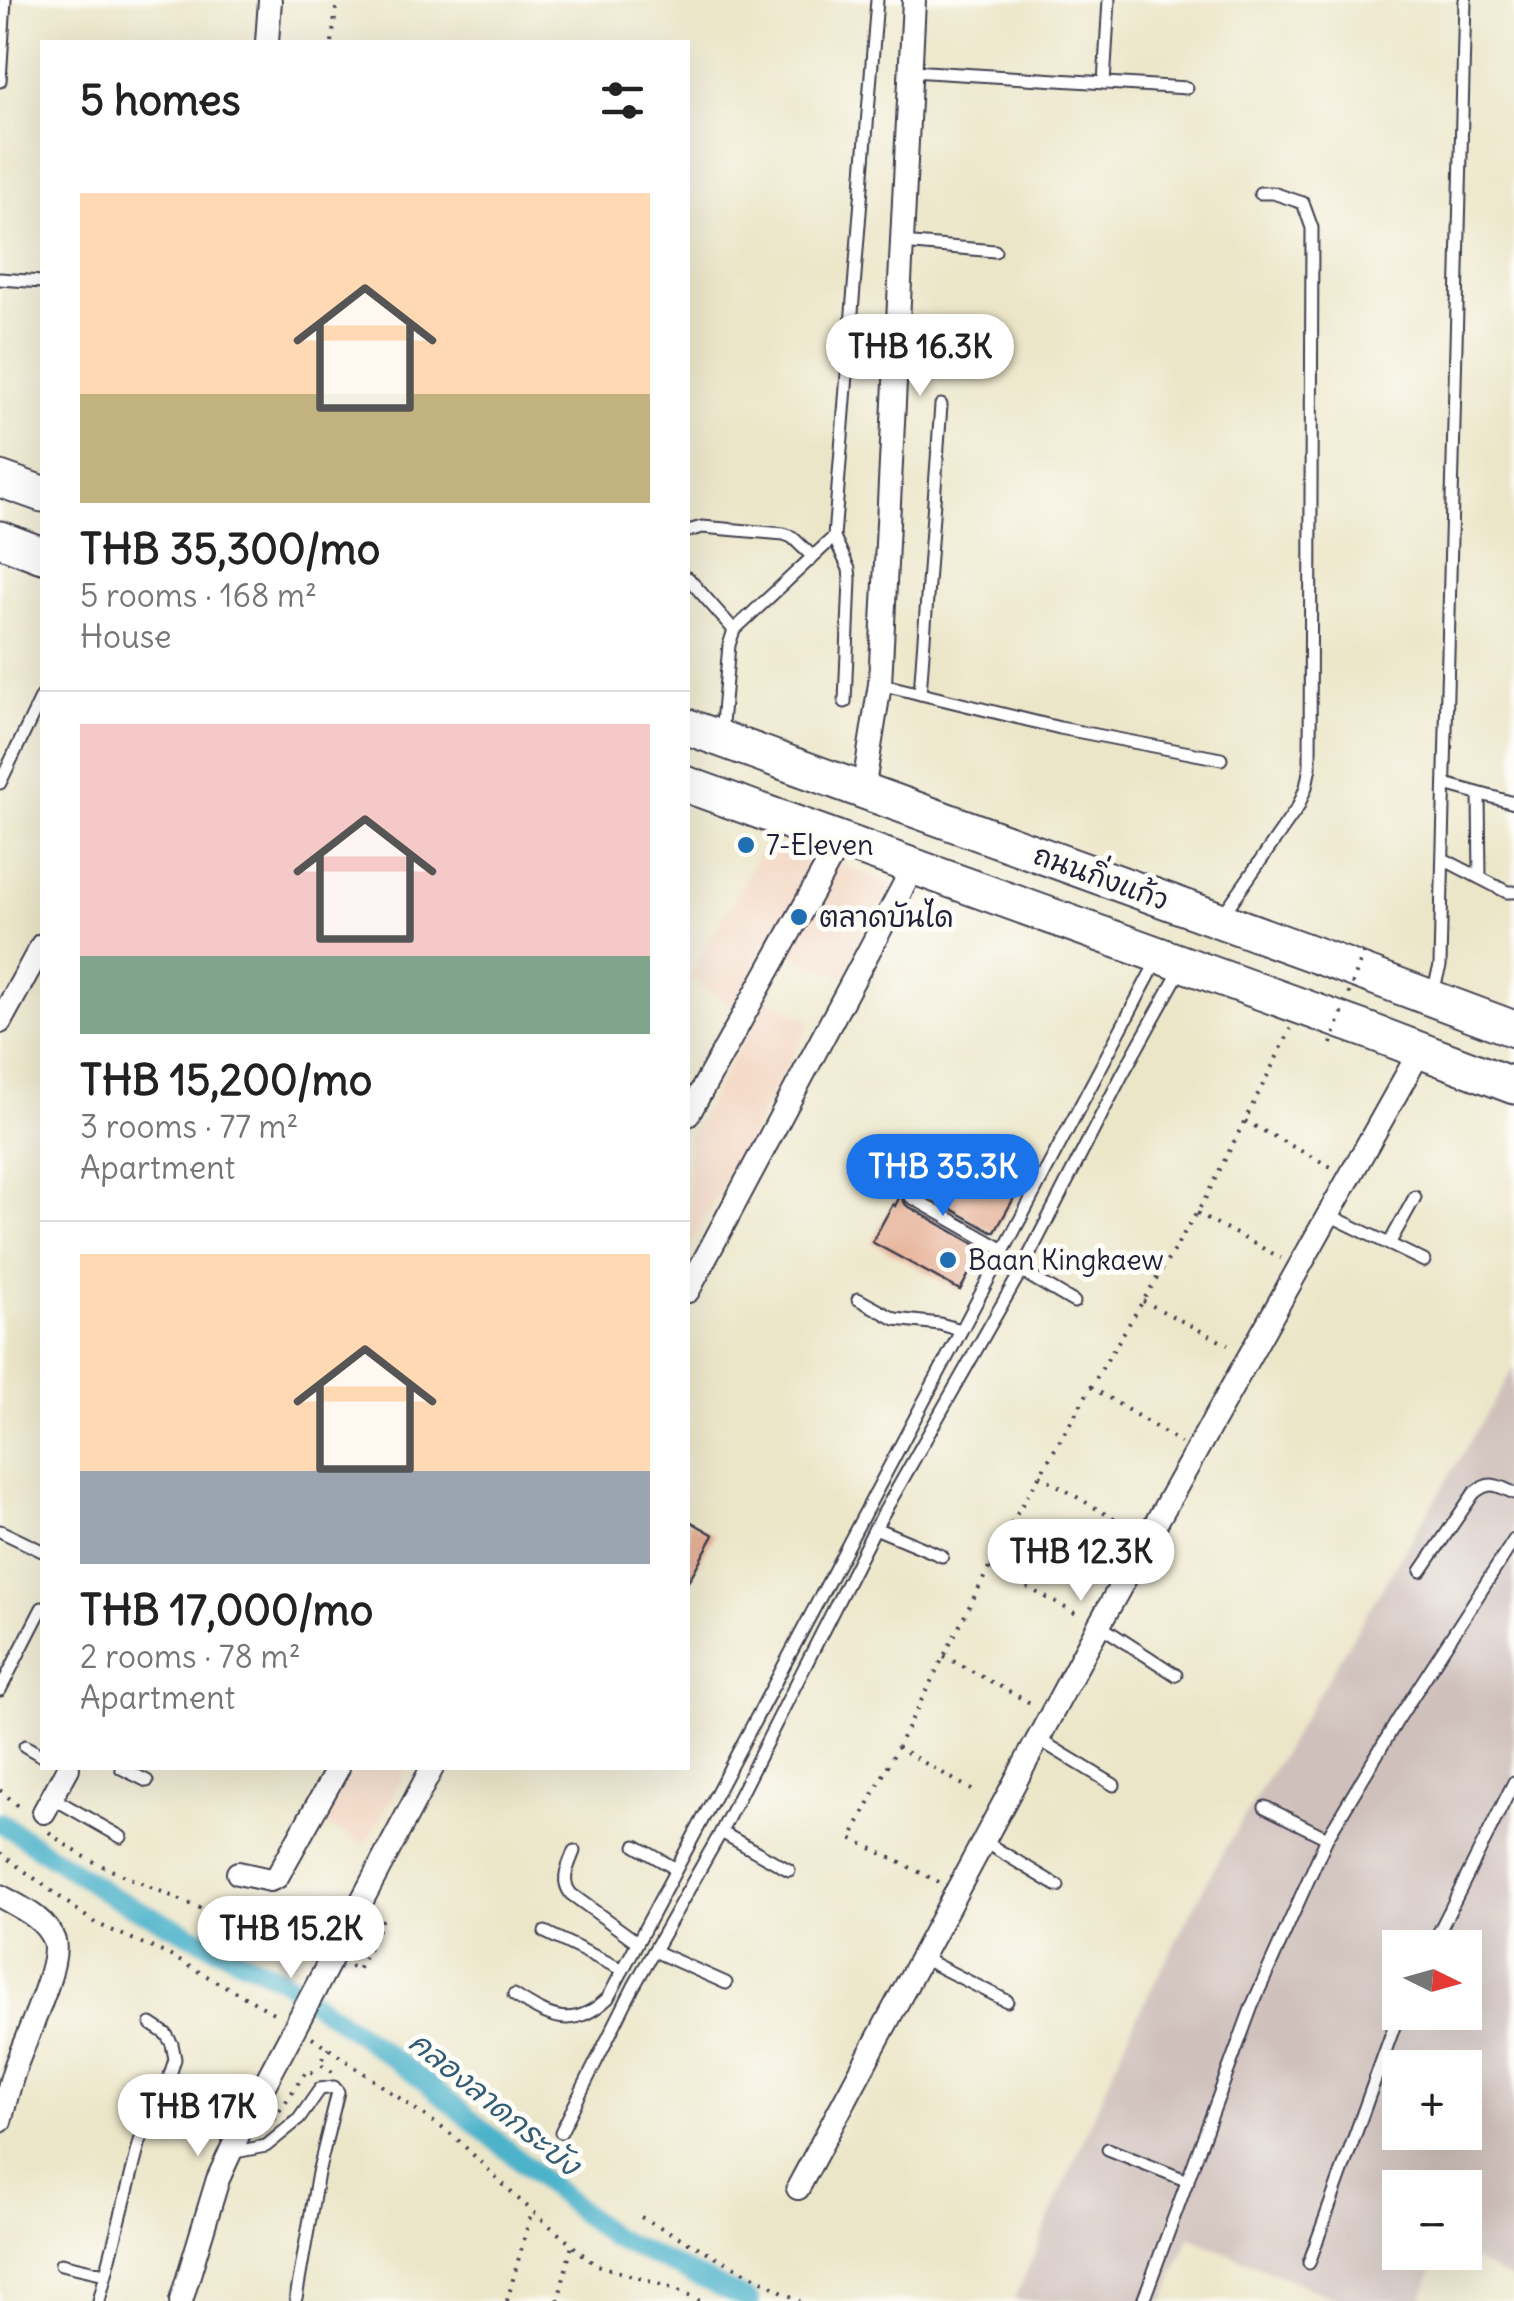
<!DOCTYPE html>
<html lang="en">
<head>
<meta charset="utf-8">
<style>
  body { margin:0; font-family:Delius,"Playpen Sans Thai",sans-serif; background:#f6f6f6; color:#222; height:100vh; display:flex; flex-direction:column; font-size:38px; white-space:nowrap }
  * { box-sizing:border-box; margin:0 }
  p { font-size:32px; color:#767676 }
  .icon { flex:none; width:55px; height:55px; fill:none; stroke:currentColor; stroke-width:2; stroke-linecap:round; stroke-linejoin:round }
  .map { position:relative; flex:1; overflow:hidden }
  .details { position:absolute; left:40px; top:40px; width:650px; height:1730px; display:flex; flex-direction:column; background:#fff; border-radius:0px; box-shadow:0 10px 40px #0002 }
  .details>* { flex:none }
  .needle { width:65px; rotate:95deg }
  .controls { position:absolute; left:1382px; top:1930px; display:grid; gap:20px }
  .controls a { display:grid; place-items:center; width:100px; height:100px; border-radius:0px; background:#fff; box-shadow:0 10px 40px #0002; font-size:50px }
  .price { position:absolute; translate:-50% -85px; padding:0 22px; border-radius:35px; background:#fff; color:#222; font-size:32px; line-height:65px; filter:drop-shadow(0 2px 5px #0008) }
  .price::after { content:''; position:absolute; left:50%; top:60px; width:30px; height:22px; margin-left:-15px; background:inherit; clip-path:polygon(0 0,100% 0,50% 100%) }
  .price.selected { background:#1a73e8; color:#fff }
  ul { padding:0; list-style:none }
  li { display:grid; align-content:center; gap:20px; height:530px; padding:0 40px }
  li+li { border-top:2px solid #e0e0e0 }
  li span { display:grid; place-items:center; height:310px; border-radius:0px; color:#555 }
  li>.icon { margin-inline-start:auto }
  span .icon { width:180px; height:180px; fill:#fffc; stroke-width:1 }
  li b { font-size:42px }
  h2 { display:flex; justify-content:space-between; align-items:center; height:120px; padding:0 40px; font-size:42px }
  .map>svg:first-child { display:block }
  .built { fill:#f3d4bf }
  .industrial { fill:#cfc0bb; fill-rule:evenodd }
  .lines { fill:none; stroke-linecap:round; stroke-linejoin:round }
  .canal { stroke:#4db3cb; stroke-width:20 }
  .building { fill:#e4a98d }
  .service-casing { stroke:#403f50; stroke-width:15 }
  .minor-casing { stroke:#403f50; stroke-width:26 }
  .primary-casing { stroke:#403f50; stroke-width:39 }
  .path { stroke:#403f50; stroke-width:4; stroke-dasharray:2.5 8; stroke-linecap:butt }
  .service { stroke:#fff; stroke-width:11 }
  .minor { stroke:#fff; stroke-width:22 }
  .primary { stroke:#fff; stroke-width:35 }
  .path-bridge { stroke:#403f50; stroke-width:4; stroke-dasharray:2.5 8; stroke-linecap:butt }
  .poi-dot { fill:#1f6fb2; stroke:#fdfcf7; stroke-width:4 }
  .labels { text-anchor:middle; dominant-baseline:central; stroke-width:10; stroke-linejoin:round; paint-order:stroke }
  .poi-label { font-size:28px; fill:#22223b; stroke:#fdfcf7; text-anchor:start }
  .street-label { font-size:28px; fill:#22223b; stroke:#fdfcf7 }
  .water-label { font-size:30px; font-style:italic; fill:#335c75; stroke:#fdfcf7 }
</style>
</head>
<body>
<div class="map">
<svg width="1514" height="2301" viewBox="0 0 1514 2301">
  <rect width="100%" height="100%" fill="#fdfcf7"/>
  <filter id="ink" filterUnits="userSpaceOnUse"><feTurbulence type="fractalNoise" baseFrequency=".01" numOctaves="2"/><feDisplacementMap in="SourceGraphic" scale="20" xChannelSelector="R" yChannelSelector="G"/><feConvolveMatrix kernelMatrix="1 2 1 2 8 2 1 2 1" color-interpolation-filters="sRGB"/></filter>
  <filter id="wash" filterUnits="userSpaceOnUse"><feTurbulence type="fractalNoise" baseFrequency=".0048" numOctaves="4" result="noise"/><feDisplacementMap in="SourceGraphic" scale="40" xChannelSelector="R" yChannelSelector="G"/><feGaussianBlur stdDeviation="2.25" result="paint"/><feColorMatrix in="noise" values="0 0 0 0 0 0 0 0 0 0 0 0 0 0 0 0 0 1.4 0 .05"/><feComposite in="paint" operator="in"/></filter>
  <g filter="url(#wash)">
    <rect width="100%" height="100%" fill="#ece6c9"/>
    <g class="built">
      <polygon points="768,839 893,885 843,977 787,950 748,1015 688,978"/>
      <polygon points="767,997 811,1022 688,1250 688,1140"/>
      <polygon points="340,1768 407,1768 366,1844 311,1819"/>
    </g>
    <path class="industrial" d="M1514,1368V2281L1460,2253L1465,2252V2188H1400V2252L1438,2253L1421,2301H1341L1189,2237L1164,2301H1014L1134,2022L1216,1864ZM1400,1948H1465V2012H1400ZM1400,2068H1465V2132H1400Z"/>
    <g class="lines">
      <polyline class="canal" points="0,1822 111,1896 282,1979 428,2084 610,2236 750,2301"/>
    </g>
    <g id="blocks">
      <g class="building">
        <polygon points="925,1147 1015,1196 995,1232 992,1232 916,1189 910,1188 903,1192 902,1198 906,1205 983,1249 960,1290 872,1242 893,1204 895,1206"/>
        <polygon points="688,1520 714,1535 688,1582"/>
      </g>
    </g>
  </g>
  <g filter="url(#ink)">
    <use href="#blocks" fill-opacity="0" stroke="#403f50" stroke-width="2.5"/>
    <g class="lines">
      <g class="service-casing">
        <g id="service">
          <polyline points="911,71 1187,88"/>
          <polyline points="0,81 5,0"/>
          <polyline points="1104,83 1109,0"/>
          <polyline points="902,243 995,251"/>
          <polyline points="0,279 42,282"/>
          <polyline points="688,531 702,527 784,534 792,537 812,556"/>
          <polyline points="834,537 849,569 850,579 845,702"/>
          <polyline points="688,578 734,630"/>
          <polyline points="880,684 1060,728 1221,759"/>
          <polyline points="920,694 941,405"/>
          <polyline points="721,735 729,645 734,630 834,537 877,0"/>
          <polyline points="0,783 42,696"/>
          <polyline points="1445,784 1514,803"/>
          <polyline points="1479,794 1480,878"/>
          <polyline points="1443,859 1507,892 1514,892"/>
          <polyline points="1222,916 1298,807 1306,787 1310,767 1312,228 1303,203 1273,193 1260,193"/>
          <polyline points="1432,995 1440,966 1441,922 1465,0"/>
          <polyline points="911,1197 1004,1250"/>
          <polyline points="1327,1214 1424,1261"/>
          <polyline points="1389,1244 1415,1197"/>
          <polyline points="1021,1271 1074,1302"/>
          <polyline points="858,1299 895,1319 940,1324 961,1330"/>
          <polyline points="875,1528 942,1556"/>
          <polyline points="0,1531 42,1551"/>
          <path d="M1421,1571L1474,1493C1490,1480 1496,1485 1514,1493"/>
          <polyline points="1099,1625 1176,1675"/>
          <polyline points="0,1690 42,1608"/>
          <polyline points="1038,1739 1114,1785"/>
          <polyline points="25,1746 42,1756"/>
          <polyline points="121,1768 147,1781"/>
          <polyline points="51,1797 121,1837"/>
          <polyline points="1265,1807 1327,1838"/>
          <polyline points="721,1832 789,1870"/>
          <polyline points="983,1841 1058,1886"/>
          <polyline points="636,1846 676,1869"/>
          <path d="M574,1851C568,1867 560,1880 571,1894L637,1942"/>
          <polyline points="545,1932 623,1970"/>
          <polyline points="1431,1948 1514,1782"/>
          <polyline points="654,1951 726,1983"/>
          <polyline points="920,1957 1007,2001"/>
          <path d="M514,1995C550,2018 573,2031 608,1998L1158,959"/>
          <polyline points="166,2088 240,2131"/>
          <polyline points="561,2132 634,1986 721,1832 875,1528 1021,1271 1122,1075 1182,967"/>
          <polyline points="1108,2149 1188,2181"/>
          <polyline points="230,2153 266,2146 299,2119 320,2089 334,2087 338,2092 318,2173 296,2298"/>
          <polyline points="1309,2263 1400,2010"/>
          <polyline points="61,2264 105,2274"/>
          <polyline points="99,2301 140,2141 166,2088 175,2059 172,2044 166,2034 151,2024"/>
          <polyline points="1143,2301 1252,2006 1327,1838 1397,1721 1514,1540"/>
        </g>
      </g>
      <g class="minor-casing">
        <g id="minor">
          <polyline points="267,42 270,0"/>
          <polyline points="863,791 880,684 914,0"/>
          <polyline points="0,1022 42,945"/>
          <polyline points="688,1115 841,840"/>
          <polyline points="688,1291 914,866"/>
          <polyline points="44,1812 68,1768"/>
          <polyline points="238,1873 270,1880 277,1877 338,1768"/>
          <path d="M0,1896C19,1907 46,1918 54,1941C61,1965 24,2041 15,2068C9,2085 5,2104 0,2121"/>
          <polyline points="798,2188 1099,1625 1420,1051"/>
          <polyline points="181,2301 218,2179 240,2131 432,1768"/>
        </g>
      </g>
      <g class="primary-casing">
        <g id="primary">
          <polyline points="0,479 42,494"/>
          <polyline points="0,539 42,555"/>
          <polyline points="688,727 1324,958 1514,1029"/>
          <polyline points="688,785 1372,1032 1514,1086"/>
        </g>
      </g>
      <g class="path">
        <polyline points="332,42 337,0"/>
        <polyline points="1245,1121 1333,1168"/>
        <polyline points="1197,1213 1281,1258"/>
        <polyline points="1143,1301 1228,1345"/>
        <polyline points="1091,1387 1181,1443"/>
        <polyline points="1040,1475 1129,1528"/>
        <polyline points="990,1567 1082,1617"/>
        <polyline points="944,1656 1032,1704"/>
        <polyline points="897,1747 979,1794"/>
        <polyline points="0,1790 23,1810"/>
        <path d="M49,1832C82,1860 120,1874 160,1891C210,1913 261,1933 313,1951"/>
        <polyline points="0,1853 95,1923 167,1954 279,2016"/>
        <polyline points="939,1882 851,1838 1013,1521 1104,1365 1205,1199 1291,1029"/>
        <polyline points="350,1966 358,1970 382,1921 378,1916"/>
        <polyline points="312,2037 455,2137 515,2196 594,2264 674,2289 700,2301"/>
        <polyline points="329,2048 319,2063 334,2073"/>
        <polyline points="274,2119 307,2070 318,2075"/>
        <polyline points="641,2217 800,2301"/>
        <polyline points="507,2301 532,2210"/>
        <polyline points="558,2301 572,2245"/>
      </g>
      <use href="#service" class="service"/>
      <use href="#minor" class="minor"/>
      <use href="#primary" class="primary"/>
      <polyline class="path-bridge" points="1331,1044 1365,948"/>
    </g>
  </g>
  <g class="poi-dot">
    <circle cx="746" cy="845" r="10"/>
    <circle cx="799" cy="917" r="10"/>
    <circle cx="948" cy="1260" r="10"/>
  </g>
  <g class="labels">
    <g class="poi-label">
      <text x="766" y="845">7-Eleven</text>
      <text x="819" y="917">ตลาดบันได</text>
      <text x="968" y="1260">Baan Kingkaew</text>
    </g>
    <g class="street-label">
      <text transform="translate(1101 877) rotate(20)">ถนนกิ่งแก้ว</text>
    </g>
    <g class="water-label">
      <text transform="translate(495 2103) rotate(39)">คลองลาดกระบัง</text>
    </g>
  </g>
</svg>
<div class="controls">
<a><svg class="needle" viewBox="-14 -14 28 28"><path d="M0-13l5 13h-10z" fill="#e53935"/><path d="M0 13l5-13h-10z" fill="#767676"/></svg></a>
<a>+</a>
<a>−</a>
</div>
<b class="price" style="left:920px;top:399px">THB 16.3K</b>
<b class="price selected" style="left:943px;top:1219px">THB 35.3K</b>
<b class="price" style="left:1081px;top:1604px">THB 12.3K</b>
<b class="price" style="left:291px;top:1981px">THB 15.2K</b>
<b class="price" style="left:198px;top:2159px">THB 17K</b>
<section class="details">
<h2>5 homes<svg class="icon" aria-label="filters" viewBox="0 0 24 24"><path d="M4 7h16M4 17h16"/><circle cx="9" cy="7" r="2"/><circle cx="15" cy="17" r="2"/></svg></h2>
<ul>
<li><span style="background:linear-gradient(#ffd9b3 65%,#c2b280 0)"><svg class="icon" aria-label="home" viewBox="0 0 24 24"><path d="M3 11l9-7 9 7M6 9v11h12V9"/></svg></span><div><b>THB 35,300/mo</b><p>5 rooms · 168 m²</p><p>House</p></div></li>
<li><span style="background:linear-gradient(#f6c9c9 75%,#7fa58c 0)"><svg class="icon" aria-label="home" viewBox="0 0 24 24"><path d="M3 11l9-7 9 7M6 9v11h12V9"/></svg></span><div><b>THB 15,200/mo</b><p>3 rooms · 77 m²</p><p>Apartment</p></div></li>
<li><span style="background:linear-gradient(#ffd9b3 70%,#9aa5b1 0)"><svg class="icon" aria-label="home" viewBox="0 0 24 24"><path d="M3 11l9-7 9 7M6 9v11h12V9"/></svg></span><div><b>THB 17,000/mo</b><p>2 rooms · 78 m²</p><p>Apartment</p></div></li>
</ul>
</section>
</div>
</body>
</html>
